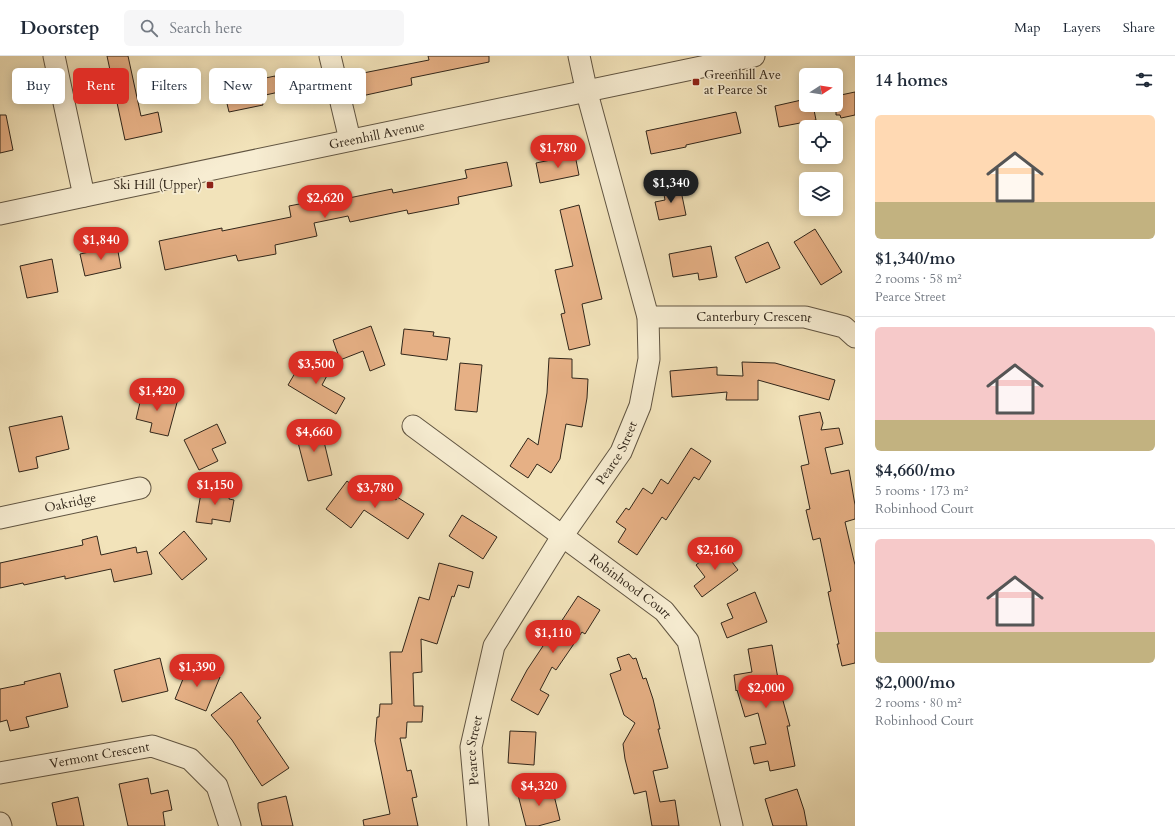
<!DOCTYPE html>
<html lang="en">
<head>
<meta charset="utf-8">
<style>
  body { margin:0; font-family:Cardo,serif; background:#f6f6f7; color:#1f2937; height:100vh; display:flex; flex-direction:column; font-size:15px; white-space:nowrap }
  * { box-sizing:border-box; margin:0 }
  p { font-size:13px; color:#747a83 }
  .icon { flex:none; width:22px; height:22px; fill:none; stroke:currentColor; stroke-width:2; stroke-linecap:round; stroke-linejoin:round }
  .map { position:relative; flex:1; overflow:hidden }
  .side { display:flex; flex-direction:column; background:#fff; width:320px }
  .side>* { flex:none }
  .guide { position:absolute; left:12px; top:12px; width:380px; height:36px; display:flex; gap:8px }
  .needle { width:26px; rotate:78deg }
  .controls { position:absolute; left:799px; top:12px; display:grid; gap:8px }
  .controls a { display:grid; place-items:center; width:44px; height:44px; border-radius:6px; background:#fff; box-shadow:0 2px 10px #0003; font-size:20px }
  .price { position:absolute; translate:-50% -34px; padding:0 9px; border-radius:14px; background:#d93025; color:#fff; font-size:13px; line-height:26px; filter:drop-shadow(0 1px 2px #0008) }
  .price::after { content:''; position:absolute; left:50%; top:24px; width:12px; height:9px; margin-left:-6px; background:inherit; clip-path:polygon(0 0,100% 0,50% 100%) }
  .price.current { background:#222; color:#fff }
  ul { padding:0; list-style:none }
  li { display:grid; align-content:center; gap:8px; height:212px; padding:0 20px }
  li+li { border-top:1px solid #e0e1e3 }
  li span { display:grid; place-items:center; height:124px; border-radius:6px; color:#555 }
  li>.icon { margin-inline-start:auto }
  span .icon { width:72px; height:72px; fill:#fffc; stroke-width:1 }
  li b { font-size:17px }
  h2 { display:flex; justify-content:space-between; align-items:center; height:48px; padding:0 20px; font-size:17px }
  .chip { padding:0 14px; border-radius:6px; background:#fff; box-shadow:0 2px 10px #0003; font-size:14px; line-height:36px }
  .chip.current { background:#d93025; color:#fff }
  header { display:flex; align-items:center; gap:24px; box-sizing:border-box; height:56px; padding:0 20px; background:#fff; border-bottom:1px solid #e0e1e3 }
  header strong { font-size:19px }
  nav { display:flex; gap:22px; margin-inline-start:auto; font-size:14px }
  .search { width:280px; height:36px; background:#f6f6f7; display:flex; align-items:center; gap:10px; box-sizing:border-box; padding:0 14px; border-radius:6px; color:#747a83; font-size:15px }
  main { display:flex; flex:1; min-height:0 }
  .map>svg:first-child { display:block }
  .building { fill:#e6b085; stroke:#31261a }
  .lines { fill:none; stroke-linecap:round; stroke-linejoin:round }
  .minor-casing { stroke:#615542; stroke-width:23 }
  .minor { stroke:#f7edd2; stroke-width:21 }
  .poi-dot { fill:#8f2418; stroke:#f7edd2; stroke-width:1.5 }
  .labels { text-anchor:middle; dominant-baseline:central; stroke-width:3.5; stroke-linejoin:round; paint-order:stroke }
  .poi-label { font-size:13px; fill:#31261a; stroke:#f7edd2; text-anchor:start }
  .street-label { font-size:13px; fill:#31261a; stroke:#f7edd2 }
</style>
</head>
<body>
<header>
<strong>Doorstep</strong>
<div class="search"><svg class="icon" aria-label="search" viewBox="0 0 24 24"><circle cx="10" cy="10" r="6"/><path d="M15 15l6 6"/></svg>Search here</div>
<nav><a>Map</a><a>Layers</a><a>Share</a></nav>
</header>
<main>
<div class="map">
<svg width="855" height="770" viewBox="0 0 855 770">
  <rect width="100%" height="100%" fill="#f2e3ba"/>
  <filter id="stains"><feTurbulence type="fractalNoise" baseFrequency=".005" numOctaves="4"/><feColorMatrix values="0 0 0 0 .2 0 0 0 0 .09 0 0 0 0 .02 0 0 0 .5 -.17"/></filter>
  <radialGradient id="worn" r=".72"><stop offset=".6" stop-color="#630" stop-opacity="0"/><stop offset="1" stop-color="#630" stop-opacity=".3"/></radialGradient>
  <g class="building">
    <polygon points="107,0 128,0 141,60 158,56 162,76 125,84"/>
    <polygon points="428,0 489,0 489,6 411,22 412,29 357,41 353,19 429,4"/>
    <polygon points="275,20 279,36 261,40 263,49 229,56 223,31"/>
    <polygon points="855,36 855,59 841,62 840,59 836,59 836,40"/>
    <polygon points="806,43 806,49 813,49 816,64 779,71 775,50"/>
    <polygon points="736,56 741,77 686,89 686,91 651,98 646,75"/>
    <polygon points="0,59 6,59 13,94 0,97"/>
    <polygon points="575,99 579,119 540,127 536,107"/>
    <polygon points="507,106 512,130 458,141 459,148 408,158 407,154 350,166 348,160 314,167 317,180 275,189 276,198 238,205 236,199 165,214 159,185 222,172 222,175 291,161 289,150 325,143 325,147 392,133 393,137 467,122 465,114"/>
    <polygon points="680,130 686,159 659,164 655,146 665,144 663,133"/>
    <polygon points="579,149 602,243 582,248 590,289 569,294 561,258 565,257 555,214 573,210 560,154"/>
    <polygon points="815,173 842,216 821,229 794,186"/>
    <polygon points="768,186 780,212 746,227 735,201"/>
    <polygon points="117,190 121,212 85,220 80,198"/>
    <polygon points="711,190 717,221 699,224 698,217 673,221 669,198"/>
    <polygon points="52,203 58,236 27,242 20,210"/>
    <polygon points="371,270 385,309 370,315 363,295 340,304 333,284"/>
    <polygon points="404,273 434,276 433,280 450,282 447,304 401,298"/>
    <polygon points="305,300 330,314 322,329 345,342 336,358 288,329"/>
    <polygon points="549,302 572,303 572,322 588,323 587,342 582,371 566,368 560,403 551,417 537,408 528,422 510,410 528,382 538,389 547,337"/>
    <polygon points="742,306 775,307 835,324 829,344 758,324 758,344 726,344 727,336 672,341 670,315 717,311 717,319 743,320"/>
    <polygon points="460,307 482,309 477,356 455,354"/>
    <polygon points="143,334 178,343 168,380 150,376 152,367 136,363"/>
    <polygon points="820,356 823,367 821,374 839,372 843,388 825,392 831,418 849,414 855,449 855,463 845,466 855,509 855,607 842,610 837,588 839,588 828,536 831,535 820,482 813,484 806,454 810,453 801,410 809,408 799,360"/>
    <polygon points="62,360 69,393 36,401 38,412 19,416 9,371"/>
    <polygon points="217,368 226,387 212,393 218,405 199,414 184,384"/>
    <polygon points="320,369 332,419 308,425 295,375"/>
    <polygon points="691,392 711,405 699,424 694,421 666,464 662,461 637,499 618,486 626,473 616,466 626,452 629,454 643,432 652,438 661,423 668,428"/>
    <polygon points="347,425 365,439 373,427 396,444 397,441 424,458 408,483 364,454 351,472 326,453"/>
    <polygon points="202,431 230,436 229,443 234,444 230,466 212,463 212,468 196,466"/>
    <polygon points="462,459 497,481 483,503 449,480"/>
    <polygon points="184,475 207,503 182,524 159,497"/>
    <polygon points="97,480 101,499 136,491 137,497 147,495 152,518 114,526 111,513 65,523 65,520 24,529 23,527 0,532 0,507 83,489 82,484"/>
    <polygon points="720,490 738,514 702,541 694,530 705,521 696,509"/>
    <polygon points="439,507 473,516 469,532 458,529 454,541 452,540 437,588 421,583 422,616 413,617 414,650 423,650 422,666 407,666 406,682 400,682 407,715 411,714 417,741 412,742 418,770 364,770 363,764 390,758 375,685 377,661 379,661 380,648 392,648 390,596 402,596 419,541 429,544"/>
    <polygon points="755,536 767,566 727,582 721,567 733,562 727,548"/>
    <polygon points="578,540 600,554 585,578 582,576 556,614 552,611 540,634 549,639 538,659 511,644 527,614 543,590 535,584 545,569 555,575"/>
    <polygon points="772,589 780,634 790,670 787,670 795,710 770,715 768,705 754,708 750,691 766,688 758,657 745,661 737,634 736,635 734,619 752,616 748,593"/>
    <polygon points="629,598 633,603 636,602 643,623 646,622 653,643 660,673 658,673 668,712 653,715 660,746 675,744 679,770 652,770 646,735 634,738 625,703 623,688 635,667 624,659 610,618 621,614 617,602"/>
    <polygon points="160,602 168,635 122,646 114,614"/>
    <polygon points="189,608 220,621 206,655 175,643"/>
    <polygon points="60,617 68,651 26,661 29,671 10,675 7,664 0,666 0,633 25,628 24,626"/>
    <polygon points="241,636 261,662 257,665 289,712 262,730 232,684 211,659"/>
    <polygon points="510,675 536,676 534,709 508,707"/>
    <polygon points="148,722 151,738 168,734 172,754 163,756 165,770 128,770 119,728"/>
    <polygon points="552,731 560,764 538,770 526,770 518,739"/>
    <polygon points="797,733 804,754 807,770 773,770 765,743"/>
    <polygon points="286,740 293,770 262,770 258,752 258,747"/>
    <polygon points="78,741 84,770 57,770 52,747"/>
  </g>
  <g class="lines">
    <g class="minor-casing">
      <g id="minor">
        <polyline points="54,0 84,140"/>
        <polyline points="330,0 350,84"/>
        <path id="s1" d="M0,158C251,104 503,55 754,0"/>
        <path id="s2" d="M648,261H805L844,271L855,281"/>
        <path id="s3" d="M413,370L664,555L688,585L732,770"/>
        <path id="s4" d="M0,462L140,432"/>
        <path id="s5" d="M0,717L152,690L190,703L217,730L230,770"/>
        <polyline points="0,767 1,770"/>
        <path id="s6" d="M478,770L471,691L494,590L563,479L621,396L640,350L649,303L648,261L587,37L579,0"/>
      </g>
    </g>
    <use href="#minor" class="minor"/>
  </g>
  <g class="poi-dot">
    <rect x="692" y="22" width="8" height="8" rx="2"/>
    <rect x="206" y="125" width="8" height="8" rx="2"/>
  </g>
  <g class="labels">
    <g class="poi-label">
      <text x="704" y="19">Greenhill Ave<tspan x="704" dy="15">at Pearce St</tspan></text>
      <text x="202" y="129" text-anchor="end">Ski Hill (Upper)</text>
    </g>
    <g class="street-label">
      <text stroke="none"><textPath href="#s1" startOffset="385">Greenhill Avenue</textPath></text>
      <text stroke="none"><textPath href="#s2" startOffset="106">Canterbury Crescent</textPath></text>
      <text stroke="none"><textPath href="#s6" startOffset="412">Pearce Street</textPath></text>
      <text stroke="none"><textPath href="#s4" startOffset="72">Oakridge</textPath></text>
      <text stroke="none"><textPath href="#s3" startOffset="270">Robinhood Court</textPath></text>
      <text stroke="none"><textPath href="#s6" startOffset="76">Pearce Street</textPath></text>
      <text stroke="none"><textPath href="#s5" startOffset="101">Vermont Crescent</textPath></text>
    </g>
  </g>
  <rect width="100%" height="100%" filter="url(#stains)"/>
  <rect width="100%" height="100%" fill="url(#worn)"/>
</svg>
<div class="controls">
<a><svg class="needle" viewBox="-14 -14 28 28"><path d="M0-13l5 13h-10z" fill="#e53935"/><path d="M0 13l5-13h-10z" fill="#747a83"/></svg></a>
<a><svg class="icon" aria-label="locate" viewBox="0 0 24 24"><circle cx="12" cy="12" r="6"/><path d="M12 2v4M12 18v4M2 12h4M18 12h4"/></svg></a>
<a><svg class="icon" aria-label="layers" viewBox="0 0 24 24"><path d="M12 4l9 5-9 5-9-5zM3 14l9 5 9-5"/></svg></a>
</div>
<b class="price" style="left:558px;top:113px">$1,780</b>
<b class="price current" style="left:671px;top:148px">$1,340</b>
<b class="price" style="left:325px;top:163px">$2,620</b>
<b class="price" style="left:101px;top:205px">$1,840</b>
<b class="price" style="left:316px;top:329px">$3,500</b>
<b class="price" style="left:157px;top:356px">$1,420</b>
<b class="price" style="left:314px;top:397px">$4,660</b>
<b class="price" style="left:215px;top:450px">$1,150</b>
<b class="price" style="left:375px;top:453px">$3,780</b>
<b class="price" style="left:715px;top:515px">$2,160</b>
<b class="price" style="left:553px;top:598px">$1,110</b>
<b class="price" style="left:197px;top:632px">$1,390</b>
<b class="price" style="left:766px;top:653px">$2,000</b>
<b class="price" style="left:539px;top:751px">$4,320</b>
<div class="guide">
<a class="chip">Buy</a>
<a class="chip current">Rent</a>
<a class="chip">Filters</a>
<a class="chip">New</a>
<a class="chip">Apartment</a>
</div>
</div>
<section class="side">
<h2>14 homes<svg class="icon" aria-label="filters" viewBox="0 0 24 24"><path d="M4 7h16M4 17h16"/><circle cx="9" cy="7" r="2"/><circle cx="15" cy="17" r="2"/></svg></h2>
<ul>
<li><span style="background:linear-gradient(#ffd9b3 70%,#c2b280 0)"><svg class="icon" aria-label="home" viewBox="0 0 24 24"><path d="M3 11l9-7 9 7M6 9v11h12V9"/></svg></span><div><b>$1,340/mo</b><p>2 rooms · 58 m²</p><p>Pearce Street</p></div></li>
<li><span style="background:linear-gradient(#f6c9c9 75%,#c2b280 0)"><svg class="icon" aria-label="home" viewBox="0 0 24 24"><path d="M3 11l9-7 9 7M6 9v11h12V9"/></svg></span><div><b>$4,660/mo</b><p>5 rooms · 173 m²</p><p>Robinhood Court</p></div></li>
<li><span style="background:linear-gradient(#f6c9c9 75%,#c2b280 0)"><svg class="icon" aria-label="home" viewBox="0 0 24 24"><path d="M3 11l9-7 9 7M6 9v11h12V9"/></svg></span><div><b>$2,000/mo</b><p>2 rooms · 80 m²</p><p>Robinhood Court</p></div></li>
</ul>
</section>
</main>
</body>
</html>
